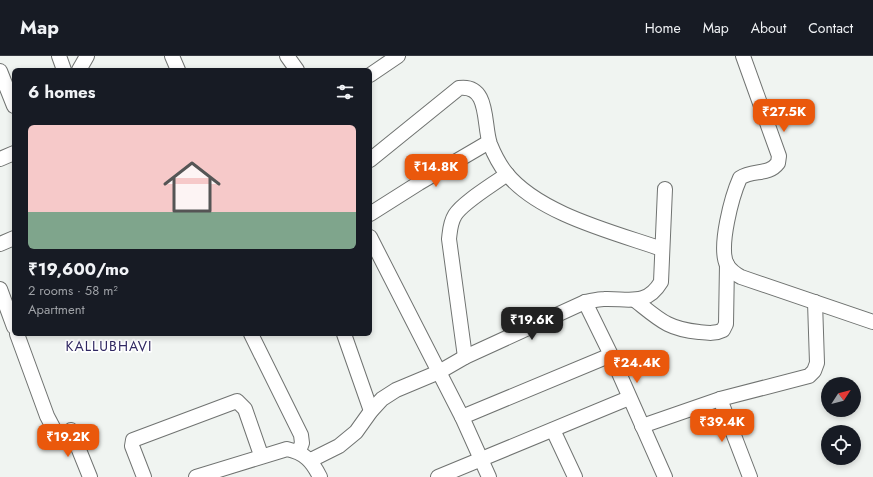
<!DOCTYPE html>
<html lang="en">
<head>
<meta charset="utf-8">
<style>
  body { margin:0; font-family:Jost,sans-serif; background:#20242c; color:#f1f3f6; height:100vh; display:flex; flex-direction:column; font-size:15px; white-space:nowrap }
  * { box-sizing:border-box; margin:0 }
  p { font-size:13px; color:#9ea1a6 }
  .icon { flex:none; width:22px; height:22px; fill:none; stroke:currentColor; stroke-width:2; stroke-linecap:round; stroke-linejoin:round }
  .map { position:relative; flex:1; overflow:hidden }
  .panel { position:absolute; left:12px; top:12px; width:360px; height:268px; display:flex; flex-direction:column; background:#171b24; border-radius:6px; box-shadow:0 2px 6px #0003 }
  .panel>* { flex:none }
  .needle { width:26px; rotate:54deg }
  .controls { position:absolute; left:821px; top:321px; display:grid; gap:8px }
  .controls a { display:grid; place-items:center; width:40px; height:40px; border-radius:50%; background:#171b24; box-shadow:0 2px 6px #0003; font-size:20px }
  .price { position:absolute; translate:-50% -34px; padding:0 9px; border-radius:8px; background:#ea580c; color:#fff; font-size:13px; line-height:26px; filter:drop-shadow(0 1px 2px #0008) }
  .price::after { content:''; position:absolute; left:50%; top:24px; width:12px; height:9px; margin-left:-6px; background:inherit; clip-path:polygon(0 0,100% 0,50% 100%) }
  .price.active { background:#222; color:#fff }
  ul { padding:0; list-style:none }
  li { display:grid; align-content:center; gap:8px; height:212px; padding:0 16px }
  li span { display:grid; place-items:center; height:124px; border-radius:6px; color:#555 }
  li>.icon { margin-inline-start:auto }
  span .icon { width:72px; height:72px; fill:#fffc; stroke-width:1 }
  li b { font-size:17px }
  h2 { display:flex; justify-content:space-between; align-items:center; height:48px; padding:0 16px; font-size:17px }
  header { display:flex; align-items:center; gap:24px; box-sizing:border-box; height:56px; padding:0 20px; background:#171b24; border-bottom:1px solid #363941 }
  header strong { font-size:19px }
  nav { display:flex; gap:22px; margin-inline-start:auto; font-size:14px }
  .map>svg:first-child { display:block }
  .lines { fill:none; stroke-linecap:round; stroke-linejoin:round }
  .minor-casing { stroke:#707371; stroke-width:16 }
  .minor { stroke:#fff; stroke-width:14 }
  .labels { text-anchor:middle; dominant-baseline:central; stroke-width:3.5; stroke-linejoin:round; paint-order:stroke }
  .quarter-label { font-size:14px; letter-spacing:1px; fill:#302862; stroke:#fff }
</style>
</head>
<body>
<header>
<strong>Map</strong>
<nav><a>Home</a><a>Map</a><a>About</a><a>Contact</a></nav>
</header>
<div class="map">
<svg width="873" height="421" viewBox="0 0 873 421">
  <rect width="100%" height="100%" fill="#f0f4f1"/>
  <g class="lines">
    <g class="minor-casing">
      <g id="minor">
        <polyline points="59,0 64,14"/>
        <polyline points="172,0 178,14"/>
        <polyline points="287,0 297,14"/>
        <path d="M743,0L779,100L778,107C768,120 753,113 740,122C732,140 718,191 727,209C731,215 735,218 741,221L873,266"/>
        <polyline points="79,14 87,0"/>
        <polyline points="0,15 14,50"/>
        <polyline points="370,19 398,0"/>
        <polyline points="0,103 14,97"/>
        <path d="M370,104L459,32C490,28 483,68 490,88C494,98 499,108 506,117C539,158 613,176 662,193"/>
        <polyline points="370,158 419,127 489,86"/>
        <polyline points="370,181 462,361 489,421"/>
        <polyline points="0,188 14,182"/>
        <polyline points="0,233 14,271"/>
        <path d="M636,245C660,264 668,273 699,276C708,277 715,278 723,274L726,268L727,208"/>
        <polyline points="585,246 611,299 665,421"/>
        <polyline points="17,278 47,360 57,379"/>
        <polyline points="251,278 301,379 302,387 299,395"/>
        <polyline points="344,278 371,355"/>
        <path d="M465,301L449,183C450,175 450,167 455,159C463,146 494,128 507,118"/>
        <polyline points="720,343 750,421"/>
        <polyline points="462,361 611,299"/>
        <polyline points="642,370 720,343 809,320 814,315 817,307 815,246"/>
        <polyline points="71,374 90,421"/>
        <polyline points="553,374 575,421"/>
        <path d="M311,404L339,390L356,376L371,355L382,343L396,334L439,316L465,301L585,246C591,245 598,243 604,243C628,242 646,251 661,226L665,133"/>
        <polyline points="144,421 132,390 133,384 237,345 245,353 261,399"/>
        <path d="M196,421L287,393C305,397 312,405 320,421"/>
        <polyline points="438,421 629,342"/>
      </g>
    </g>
    <use href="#minor" class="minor"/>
  </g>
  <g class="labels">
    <g class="quarter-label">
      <text x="109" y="290">KALLUBHAVI</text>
    </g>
  </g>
</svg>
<div class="controls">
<a><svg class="needle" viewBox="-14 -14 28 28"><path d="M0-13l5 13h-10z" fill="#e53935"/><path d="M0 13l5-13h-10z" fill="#9ea1a6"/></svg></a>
<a><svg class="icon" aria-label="locate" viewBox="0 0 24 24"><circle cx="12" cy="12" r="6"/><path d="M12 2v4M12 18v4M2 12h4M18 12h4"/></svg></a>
</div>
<b class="price" style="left:784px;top:77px">₹27.5K</b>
<b class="price" style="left:436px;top:132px">₹14.8K</b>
<b class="price active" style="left:532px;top:285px">₹19.6K</b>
<b class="price" style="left:637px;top:328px">₹24.4K</b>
<b class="price" style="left:722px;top:387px">₹39.4K</b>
<b class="price" style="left:68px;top:402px">₹19.2K</b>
<section class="panel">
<h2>6 homes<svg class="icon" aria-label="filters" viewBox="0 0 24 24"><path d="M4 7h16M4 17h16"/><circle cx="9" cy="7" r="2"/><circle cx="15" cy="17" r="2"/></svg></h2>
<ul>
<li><span style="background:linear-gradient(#f6c9c9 70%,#7fa58c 0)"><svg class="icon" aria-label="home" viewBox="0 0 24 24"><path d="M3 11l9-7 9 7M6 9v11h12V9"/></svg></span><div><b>₹19,600/mo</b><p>2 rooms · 58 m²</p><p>Apartment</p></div></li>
</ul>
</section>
</div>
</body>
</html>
